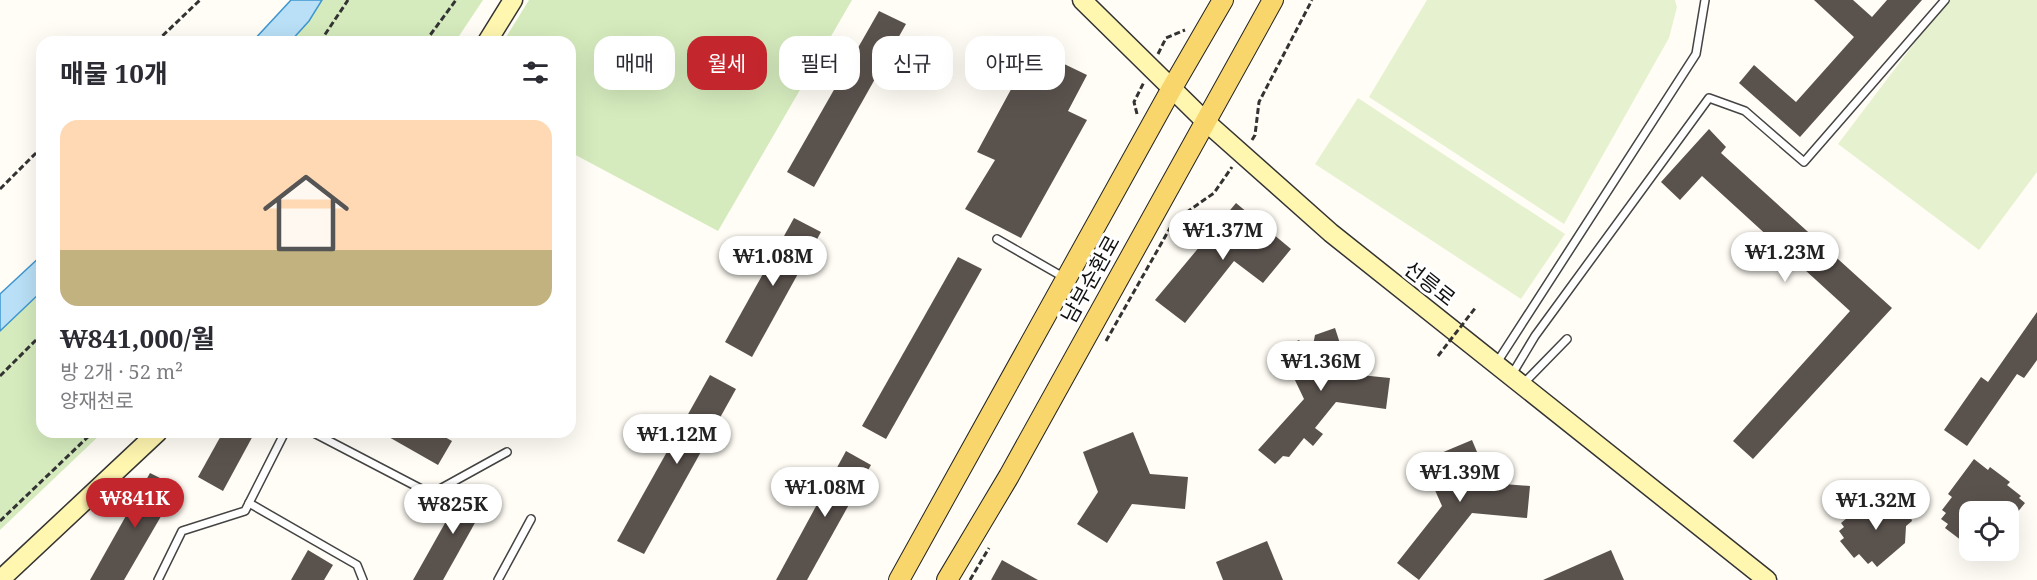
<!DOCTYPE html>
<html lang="ko">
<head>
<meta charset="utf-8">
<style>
  body { margin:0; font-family:"Noto Serif","Noto Sans KR",serif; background:#f7f7f7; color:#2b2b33; height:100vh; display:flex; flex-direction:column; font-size:22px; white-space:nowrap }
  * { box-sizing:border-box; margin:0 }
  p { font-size:20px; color:#7c7c81 }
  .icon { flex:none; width:33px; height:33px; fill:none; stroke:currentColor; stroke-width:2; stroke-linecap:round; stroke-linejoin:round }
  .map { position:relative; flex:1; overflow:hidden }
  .panel { position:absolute; left:36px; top:36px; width:540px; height:402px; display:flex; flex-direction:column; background:#fff; border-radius:18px; box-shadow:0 6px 24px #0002 }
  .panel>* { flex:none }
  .top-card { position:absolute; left:594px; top:36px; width:570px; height:54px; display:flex; gap:12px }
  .controls { position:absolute; left:1959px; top:501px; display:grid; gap:12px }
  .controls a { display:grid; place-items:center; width:60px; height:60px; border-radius:12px; background:#fff; box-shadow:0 6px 24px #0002; font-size:30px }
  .price { position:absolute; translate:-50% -51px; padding:0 14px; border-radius:21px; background:#fff; color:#222; font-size:20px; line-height:39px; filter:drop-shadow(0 2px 3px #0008) }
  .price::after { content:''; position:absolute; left:50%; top:36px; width:18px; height:14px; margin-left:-9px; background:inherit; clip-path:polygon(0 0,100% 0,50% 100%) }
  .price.current { background:#c4262e; color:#fff }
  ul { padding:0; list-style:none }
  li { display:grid; align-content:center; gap:12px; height:318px; padding:0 24px }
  li span { display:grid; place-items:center; height:186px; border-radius:18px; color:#555 }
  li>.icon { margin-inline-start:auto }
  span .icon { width:108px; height:108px; fill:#fffc; stroke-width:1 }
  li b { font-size:26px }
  h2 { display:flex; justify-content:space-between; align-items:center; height:72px; padding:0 24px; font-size:26px }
  .tag { padding:0 21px; border-radius:18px; background:#fff; box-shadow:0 6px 24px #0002; font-size:21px; line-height:54px }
  .tag.current { background:#c4262e; color:#fff }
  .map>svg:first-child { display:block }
  .green { fill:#d5ebbd }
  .pitch { fill:#e6f2cf }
  .water { fill:#b9e0f7; stroke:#3f96cf; stroke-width:1.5 }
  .building { fill:#5a524d }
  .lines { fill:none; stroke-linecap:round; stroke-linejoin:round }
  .lane-casing { stroke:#444; stroke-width:10 }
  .secondary-casing { stroke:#333; stroke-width:21 }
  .primary-casing { stroke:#222; stroke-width:22 }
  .path { stroke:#333; stroke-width:3; stroke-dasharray:6 3; stroke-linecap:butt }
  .lane { stroke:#fff; stroke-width:7 }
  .secondary { stroke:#fff6b0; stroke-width:18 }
  .primary { stroke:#f9d66b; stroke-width:20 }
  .path-bridge { stroke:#333; stroke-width:3; stroke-dasharray:6 3; stroke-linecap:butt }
  .labels { text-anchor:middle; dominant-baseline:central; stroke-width:6; stroke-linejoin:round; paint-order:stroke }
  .street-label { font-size:21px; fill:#111; stroke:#fff }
</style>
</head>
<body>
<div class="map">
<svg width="2037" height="580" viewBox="0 0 2037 580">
  <rect width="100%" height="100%" fill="#fffdf5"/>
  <g class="green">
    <polygon points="322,0 483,0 455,42 290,42 309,21"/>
    <polygon points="529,0 852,0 718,231 570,152 570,42 503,42"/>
    <polygon points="42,291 42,432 103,432 0,530 0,331"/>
  </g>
  <g class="pitch">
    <polygon points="1427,0 1675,0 1677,7 1669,38 1564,224 1369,97"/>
    <polygon points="1947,0 2037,0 2037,172 1979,250 1838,144"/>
    <polygon points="1358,98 1565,234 1521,299 1315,164"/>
  </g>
  <g class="water">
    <polygon points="291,0 322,0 309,21 290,42 252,42"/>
    <polygon points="42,255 42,291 0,331 0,294"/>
  </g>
  <g class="building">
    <polygon points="1814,0 1853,0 1872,17 1887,0 1922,0 1800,137 1739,83 1754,65 1796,102 1854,37"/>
    <polygon points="879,11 906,24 814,187 787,172"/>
    <polygon points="1033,49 1087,75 1068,111 1087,120 1021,238 965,209 995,160 977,152"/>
    <polygon points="1709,129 1726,147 1721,153 1892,308 1753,459 1733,441 1850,311 1702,176 1680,200 1661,182"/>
    <polygon points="1236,203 1291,249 1263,283 1234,261 1185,323 1155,300"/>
    <polygon points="794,218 821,232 752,357 725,342"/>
    <polygon points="958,257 982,269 886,439 862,426"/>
    <polygon points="2037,312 2037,360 2024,378 2017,374 1967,446 1944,430 1981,377 1988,382"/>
    <polygon points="1335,328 1350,374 1390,378 1386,409 1336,402 1315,428 1323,434 1313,446 1304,438 1289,457 1283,456 1275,464 1258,450 1304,399 1280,349 1299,340 1311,355 1315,335"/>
    <polygon points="710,375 736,389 644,554 617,541"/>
    <polygon points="223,432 255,432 223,491 198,477"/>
    <polygon points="380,432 436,432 452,441 438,465"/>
    <polygon points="1133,432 1150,474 1188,477 1185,509 1132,504 1107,543 1077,524 1098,492 1083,452"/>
    <polygon points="1472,440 1490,483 1530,486 1527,518 1472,513 1419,580 1397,563 1442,506 1422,461"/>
    <polygon points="846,451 871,465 807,580 776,580"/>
    <polygon points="1974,459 1988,470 1990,467 2010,482 2007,485 2021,496 2019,498 2025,503 2008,524 2008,512 1970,512 1970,547 1945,528 1948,524 1941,519 1946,513 1942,510 1952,497 1948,494"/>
    <polygon points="150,473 178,487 124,580 90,580"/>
    <polygon points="467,484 490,496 443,580 413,580"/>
    <polygon points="1899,496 1913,513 1910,515 1912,521 1906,526 1905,543 1877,567 1872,561 1868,564 1859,554 1854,558 1840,541 1844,538 1839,531 1844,527 1841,523 1853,513 1851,510 1865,499 1877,513"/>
    <polygon points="1267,541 1283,580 1223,580 1216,562"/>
    <polygon points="308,550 333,565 324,580 291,580"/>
    <polygon points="1611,550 1624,580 1543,580"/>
    <polygon points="1002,560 1038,580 991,580"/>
  </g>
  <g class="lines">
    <g class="lane-casing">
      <g id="lane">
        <polyline points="997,239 1065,278"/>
        <polyline points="1496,364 1696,54 1705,0"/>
        <polyline points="1511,376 1535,336 1709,98 1745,111 1804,162 1945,0"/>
        <polyline points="1523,384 1567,339"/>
        <polyline points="312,432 431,494 507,452"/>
        <polyline points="249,503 357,565 363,580"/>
        <polyline points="158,580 182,531 245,511 285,432"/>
        <polyline points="498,580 531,519"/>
      </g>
    </g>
    <g class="secondary-casing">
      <g id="secondary">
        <polyline points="1082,0 1205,121 1331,233 1767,580"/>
        <polyline points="487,42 513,0"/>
        <polyline points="0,580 158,432"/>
      </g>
    </g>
    <g class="primary-casing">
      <g id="primary">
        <polyline points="899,580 1172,88 1223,0"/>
        <polyline points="947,580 1009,476 1273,0"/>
      </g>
    </g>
    <g class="path">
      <polyline points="156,42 200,0"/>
      <polyline points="320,42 348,0"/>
      <polyline points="425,42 456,0"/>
      <polyline points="1158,54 1166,38 1185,30"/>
      <polyline points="1137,114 1134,102 1144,82"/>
      <polyline points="1252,140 1255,135 1259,102 1312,0"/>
      <polyline points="0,189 42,147"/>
      <polyline points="1106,341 1174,221 1214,193 1232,167"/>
      <polyline points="0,376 42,334"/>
      <polyline points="0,521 93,432"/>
      <polyline points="970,580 989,548"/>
    </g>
    <use href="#lane" class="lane"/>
    <use href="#secondary" class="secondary"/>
    <use href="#primary" class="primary"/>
    <polyline class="path-bridge" points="1438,356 1476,307"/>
  </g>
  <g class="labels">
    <g class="street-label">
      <text transform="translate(1090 279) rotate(-61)">남부순환로</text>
      <text transform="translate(1430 283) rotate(38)">선릉로</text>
    </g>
  </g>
</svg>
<div class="controls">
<a><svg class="icon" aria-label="locate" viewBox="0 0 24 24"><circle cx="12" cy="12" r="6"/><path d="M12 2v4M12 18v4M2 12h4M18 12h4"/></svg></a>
</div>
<b class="price" style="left:1223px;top:261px">₩1.37M</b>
<b class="price" style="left:1785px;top:283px">₩1.23M</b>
<b class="price" style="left:773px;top:287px">₩1.08M</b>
<b class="price" style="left:1321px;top:392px">₩1.36M</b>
<b class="price" style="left:677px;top:465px">₩1.12M</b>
<b class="price" style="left:1460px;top:503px">₩1.39M</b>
<b class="price" style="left:825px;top:518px">₩1.08M</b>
<b class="price current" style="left:135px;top:529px">₩841K</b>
<b class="price" style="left:1876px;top:531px">₩1.32M</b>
<b class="price" style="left:453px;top:535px">₩825K</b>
<div class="top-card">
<a class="tag">매매</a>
<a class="tag current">월세</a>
<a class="tag">필터</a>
<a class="tag">신규</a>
<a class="tag">아파트</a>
</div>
<section class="panel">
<h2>매물 10개<svg class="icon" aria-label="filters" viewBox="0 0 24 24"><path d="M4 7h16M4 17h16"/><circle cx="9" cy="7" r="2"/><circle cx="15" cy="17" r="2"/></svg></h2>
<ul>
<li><span style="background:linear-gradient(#ffd9b3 70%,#c2b280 0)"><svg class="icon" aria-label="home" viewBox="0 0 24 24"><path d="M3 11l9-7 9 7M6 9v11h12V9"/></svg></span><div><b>₩841,000/월</b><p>방 2개 · 52 m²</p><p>양재천로</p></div></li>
</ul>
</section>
</div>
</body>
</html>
